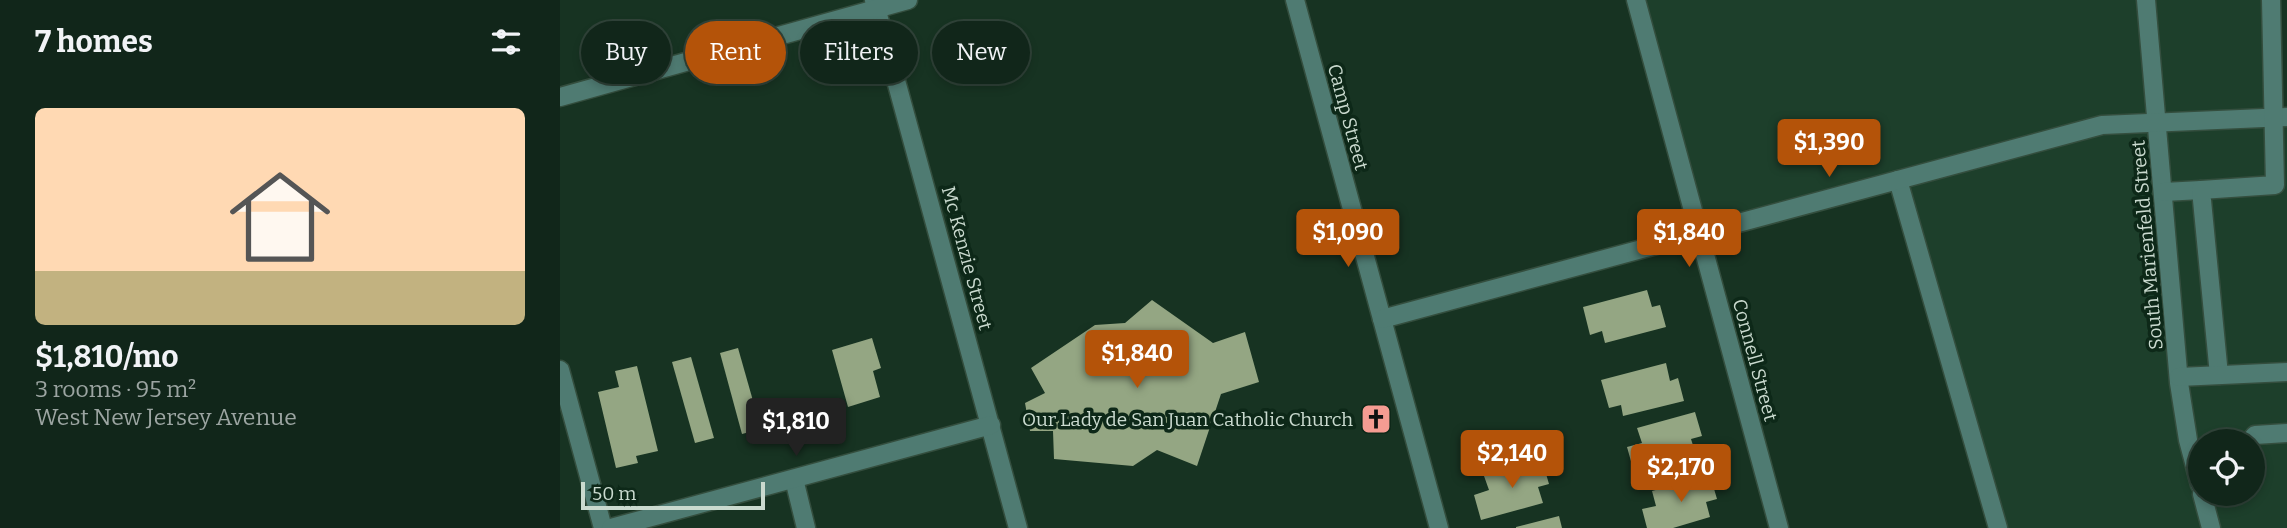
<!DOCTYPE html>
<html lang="en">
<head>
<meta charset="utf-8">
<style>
  body { margin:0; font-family:Bitter,serif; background:#1e3227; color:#f1f3f6; height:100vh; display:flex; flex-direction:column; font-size:26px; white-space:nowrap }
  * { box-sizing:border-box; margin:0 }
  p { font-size:23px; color:#9ca5a2 }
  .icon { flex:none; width:38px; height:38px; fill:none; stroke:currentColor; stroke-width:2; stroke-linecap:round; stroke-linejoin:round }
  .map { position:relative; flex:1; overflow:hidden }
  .drawer { display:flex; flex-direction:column; background:#11261a; width:560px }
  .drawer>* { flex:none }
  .guide { position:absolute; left:21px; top:21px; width:665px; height:63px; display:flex; gap:14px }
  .fabs { position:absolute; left:1628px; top:429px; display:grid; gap:14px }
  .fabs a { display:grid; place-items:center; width:77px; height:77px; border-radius:50%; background:#11261a; box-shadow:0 4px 10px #0003,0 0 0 2px #304339; font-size:35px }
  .scale { position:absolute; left:21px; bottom:18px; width:184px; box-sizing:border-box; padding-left:7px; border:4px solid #cadacf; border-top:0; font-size:19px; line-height:24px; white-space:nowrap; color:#cadacf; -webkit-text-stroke:5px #0d2818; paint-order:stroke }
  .price { position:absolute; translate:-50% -60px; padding:0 16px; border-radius:7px; background:#b45309; color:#fff; font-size:23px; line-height:46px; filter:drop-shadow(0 2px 4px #0008) }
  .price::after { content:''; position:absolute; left:50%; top:42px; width:21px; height:16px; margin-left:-10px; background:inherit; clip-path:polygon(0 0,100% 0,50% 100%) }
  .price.selected { background:#222; color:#fff }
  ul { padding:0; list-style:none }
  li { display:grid; align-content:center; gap:14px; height:371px; padding:0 35px }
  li+li { border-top:2px solid #304339 }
  li span { display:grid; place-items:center; height:217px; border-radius:10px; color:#555 }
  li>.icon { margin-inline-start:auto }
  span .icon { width:126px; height:126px; fill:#fffc; stroke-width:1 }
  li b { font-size:30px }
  h2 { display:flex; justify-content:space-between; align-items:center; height:84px; padding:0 35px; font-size:30px }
  .tag { padding:0 24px; border-radius:32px; background:#11261a; box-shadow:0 4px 10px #0003,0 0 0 2px #304339; font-size:24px; line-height:63px }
  .tag.selected { background:#b45309; color:#fff }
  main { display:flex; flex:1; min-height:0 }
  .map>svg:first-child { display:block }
  .built { fill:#1d3f2b; fill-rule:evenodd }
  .building { fill:#94a683 }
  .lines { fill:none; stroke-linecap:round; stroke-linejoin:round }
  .minor-casing { stroke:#344e3e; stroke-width:21 }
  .minor { stroke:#4f7b72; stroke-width:18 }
  .labels { text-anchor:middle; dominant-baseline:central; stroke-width:7; stroke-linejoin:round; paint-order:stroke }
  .street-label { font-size:19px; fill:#cadacf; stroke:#0d2818 }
  .poi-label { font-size:19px; fill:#cadacf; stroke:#0d2818; text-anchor:end }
</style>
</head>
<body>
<main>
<section class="drawer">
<h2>7 homes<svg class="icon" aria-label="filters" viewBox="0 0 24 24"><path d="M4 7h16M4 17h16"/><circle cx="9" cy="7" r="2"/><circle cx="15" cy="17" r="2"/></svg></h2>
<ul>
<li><span style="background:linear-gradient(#ffd9b3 75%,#c2b280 0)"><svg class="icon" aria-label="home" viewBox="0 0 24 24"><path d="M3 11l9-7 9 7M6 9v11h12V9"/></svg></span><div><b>$1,810/mo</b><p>3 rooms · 95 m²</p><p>West New Jersey Avenue</p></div></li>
</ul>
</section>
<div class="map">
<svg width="1727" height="528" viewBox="0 0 1727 528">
  <rect width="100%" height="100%" fill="#173322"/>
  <path class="built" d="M1082,0H1720L1723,113H1727V528H1434L1340,188L1145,241ZM1640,441H1692V494H1640Z"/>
  <g class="building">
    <polygon points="1087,290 1092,307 1100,305 1106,327 1045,343 1042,331 1030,335 1023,307"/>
    <polygon points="592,300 653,343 685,332 699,382 661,394 637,466 597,450 573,466 494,459 493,431 470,431 465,403 485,393 471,368 535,325 565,323"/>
    <polygon points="312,338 321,368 313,371 320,397 288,407 272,350"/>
    <polygon points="178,348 201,429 182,434 160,353"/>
    <polygon points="131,357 154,438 135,443 112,362"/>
    <polygon points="1106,363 1110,381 1118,378 1124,401 1063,416 1061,405 1049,408 1041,380"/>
    <polygon points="77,366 98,451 76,456 78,463 56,468 38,392 59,387 55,371"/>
    <polygon points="1135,412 1142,436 1131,439 1136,455 1074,472 1067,447 1082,443 1077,428"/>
    <polygon points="982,460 989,484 978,487 983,503 921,520 914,495 929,490 924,476"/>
    <polygon points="1150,475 1157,499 1146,502 1150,517 1113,528 1087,528 1082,509 1096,506 1092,491"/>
    <polygon points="999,516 1002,528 956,528 956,527"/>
  </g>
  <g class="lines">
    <g class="minor-casing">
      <g id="minor">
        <polyline points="314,0 458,528"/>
        <polyline points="735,0 879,528"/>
        <polyline points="1076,0 1219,528"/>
        <polyline points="1586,0 1619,383 1628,440 1640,485"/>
        <polyline points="0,97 348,0"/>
        <polyline points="1338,180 1438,528"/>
        <polyline points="1604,192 1641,190"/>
        <polyline points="822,319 1542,125 1727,117"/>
        <polyline points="0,370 43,528"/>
        <polyline points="1659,375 1641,190 1715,185 1711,0"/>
        <polyline points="1619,377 1727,372"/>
        <polyline points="1690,441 1695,435 1727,433"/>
        <polyline points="234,479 246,528"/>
        <polyline points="1642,494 1651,528"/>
        <polyline points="51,528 431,425"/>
      </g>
    </g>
    <use href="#minor" class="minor"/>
  </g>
  <defs>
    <g id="church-square" transform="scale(1.575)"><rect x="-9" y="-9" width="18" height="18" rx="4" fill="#f59c92" stroke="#0d2818"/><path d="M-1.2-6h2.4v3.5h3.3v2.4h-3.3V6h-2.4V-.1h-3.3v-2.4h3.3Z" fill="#111"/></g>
  </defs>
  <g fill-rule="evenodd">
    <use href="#church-square" x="816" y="419"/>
  </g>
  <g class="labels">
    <g class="street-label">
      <text transform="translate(788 117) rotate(75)">Camp Street</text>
      <text transform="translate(1587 245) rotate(-95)">South Marienfeld Street</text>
      <text transform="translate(407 258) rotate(75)">Mc Kenzie Street</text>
      <text transform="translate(1195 360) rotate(75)">Connell Street</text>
    </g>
    <g class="poi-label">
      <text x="793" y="419">Our Lady de San Juan Catholic Church</text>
    </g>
  </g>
</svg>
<div class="fabs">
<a><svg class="icon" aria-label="locate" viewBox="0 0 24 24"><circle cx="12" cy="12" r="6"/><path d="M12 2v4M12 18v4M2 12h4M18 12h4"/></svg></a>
</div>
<div class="scale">50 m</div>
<b class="price" style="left:1269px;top:179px">$1,390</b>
<b class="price" style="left:788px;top:269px">$1,090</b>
<b class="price" style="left:1129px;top:269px">$1,840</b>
<b class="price" style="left:577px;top:390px">$1,840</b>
<b class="price selected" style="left:236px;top:458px">$1,810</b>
<b class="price" style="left:952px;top:490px">$2,140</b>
<b class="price" style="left:1121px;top:504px">$2,170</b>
<div class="guide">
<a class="tag">Buy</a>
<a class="tag selected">Rent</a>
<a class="tag">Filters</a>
<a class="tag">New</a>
</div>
</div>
</main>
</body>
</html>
